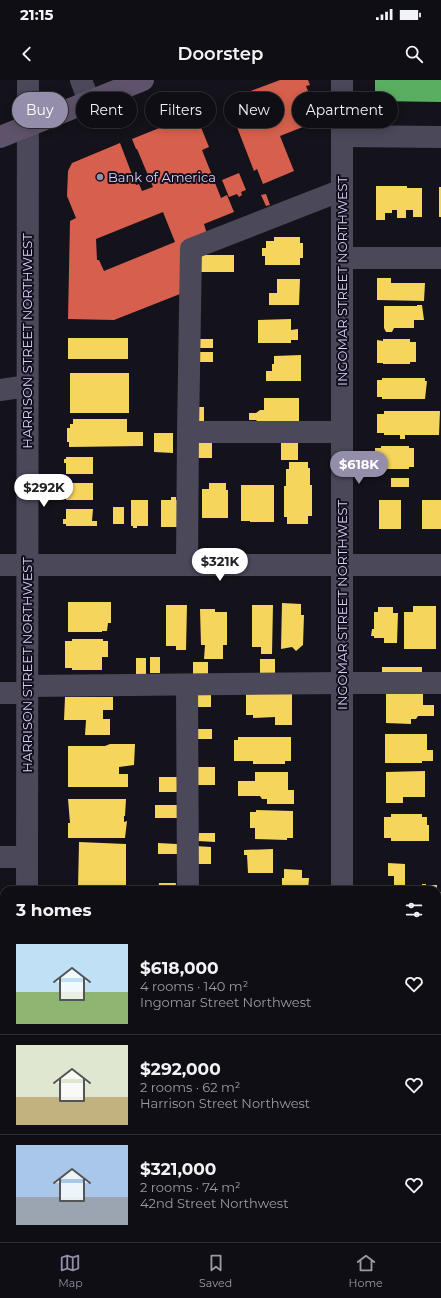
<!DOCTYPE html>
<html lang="en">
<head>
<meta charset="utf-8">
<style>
  body { margin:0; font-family:Montserrat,sans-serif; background:#18171d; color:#f1f3f6; height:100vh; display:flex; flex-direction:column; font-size:15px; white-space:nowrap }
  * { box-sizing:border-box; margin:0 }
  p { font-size:13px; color:#9b9ca0 }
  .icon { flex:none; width:22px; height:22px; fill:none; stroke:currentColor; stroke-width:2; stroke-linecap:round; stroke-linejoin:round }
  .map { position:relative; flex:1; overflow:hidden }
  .panel { position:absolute; left:0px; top:806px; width:441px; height:356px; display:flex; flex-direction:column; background:#0f0e14; border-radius:12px 12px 0 0; box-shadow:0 2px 10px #0003,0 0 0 1px #2f2e34 }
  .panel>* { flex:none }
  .banner { position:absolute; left:12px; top:12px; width:417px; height:36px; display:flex; gap:8px }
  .price { position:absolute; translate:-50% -34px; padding:0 9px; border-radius:14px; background:#fff; color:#222; font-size:13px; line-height:26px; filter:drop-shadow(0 1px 2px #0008) }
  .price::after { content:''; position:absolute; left:50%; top:24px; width:12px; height:9px; margin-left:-6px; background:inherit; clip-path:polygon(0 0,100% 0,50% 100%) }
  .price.selected { background:#958eab; color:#fff }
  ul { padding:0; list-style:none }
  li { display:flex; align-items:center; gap:12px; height:100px; padding:0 16px }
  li+li { border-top:1px solid #2f2e34 }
  li span { display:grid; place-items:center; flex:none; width:112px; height:80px; border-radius:0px; color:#555 }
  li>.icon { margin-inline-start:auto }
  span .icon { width:48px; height:48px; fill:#fffc; stroke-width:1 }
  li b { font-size:17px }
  h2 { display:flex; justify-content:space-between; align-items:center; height:48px; padding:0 16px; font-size:17px }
  .pill { padding:0 14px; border-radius:18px; background:#0f0e14; box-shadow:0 2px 10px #0003,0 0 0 1px #2f2e34; font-size:14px; line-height:36px }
  .pill.selected { background:#958eab; color:#fff }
  .status { display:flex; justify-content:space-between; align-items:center; height:28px; padding:0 20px; background:#0f0e14; direction:ltr }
  .status svg { height:11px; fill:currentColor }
  header { display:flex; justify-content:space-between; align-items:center; height:52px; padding:0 16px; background:#0f0e14; font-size:18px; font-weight:600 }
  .dock { display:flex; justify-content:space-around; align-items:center; height:56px; border-top:1px solid #2f2e34; background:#0f0e14; font-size:11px; color:#9b9ca0 }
  .dock a { display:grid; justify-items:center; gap:2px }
  .dock .selected { color:#958eab }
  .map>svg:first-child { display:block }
  .homes { fill:#f6d55c }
  .shops { fill:#d6604d; fill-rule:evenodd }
  .public { fill:#5aae61 }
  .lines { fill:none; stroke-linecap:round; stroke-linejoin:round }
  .minor { stroke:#4a4859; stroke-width:22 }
  .major { stroke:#5e536a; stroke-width:22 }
  .poi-dot { fill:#958eab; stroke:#130f1d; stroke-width:1.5 }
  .labels { text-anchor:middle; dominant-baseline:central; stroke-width:4; stroke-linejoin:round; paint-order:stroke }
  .poi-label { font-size:13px; fill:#dad1f9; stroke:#130f1d; text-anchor:start }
  .street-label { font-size:13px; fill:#dad1f9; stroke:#130f1d }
</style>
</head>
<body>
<div class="status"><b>21:15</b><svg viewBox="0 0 49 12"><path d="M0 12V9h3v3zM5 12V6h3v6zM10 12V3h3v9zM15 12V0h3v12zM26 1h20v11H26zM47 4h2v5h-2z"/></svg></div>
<header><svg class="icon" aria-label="back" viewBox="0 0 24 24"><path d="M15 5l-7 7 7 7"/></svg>Doorstep<svg class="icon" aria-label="search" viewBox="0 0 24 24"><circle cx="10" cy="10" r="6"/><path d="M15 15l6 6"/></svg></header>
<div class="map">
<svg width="441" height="1162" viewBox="0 0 441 1162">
  <rect width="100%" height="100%" fill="#14121a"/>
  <g class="homes">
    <polygon points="376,106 407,106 407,108 422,108 422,137 413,137 413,130 406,130 406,138 397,138 397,130 392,130 392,133 385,133 385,140 376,140"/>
    <rect x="439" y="107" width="2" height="30"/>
    <polygon points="274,157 300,157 300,163 303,163 303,178 300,178 300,185 265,185 265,176 262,176 262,168 266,168 266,161 274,161"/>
    <rect x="196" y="175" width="38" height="17"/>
    <polygon points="377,198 391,198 391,203 425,203 424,221 377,220"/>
    <polygon points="277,199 300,199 299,225 269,225 269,213 277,213"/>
    <polygon points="417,225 422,225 424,240 414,240 414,248 394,248 392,252 386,252 384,248 384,226 417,226"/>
    <polygon points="291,239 291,250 298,249 298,260 291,260 291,263 258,263 258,240"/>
    <rect x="68" y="258" width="60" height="21"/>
    <rect x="199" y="259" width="14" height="9"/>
    <polygon points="383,259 410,259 410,262 416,262 416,282 410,282 410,284 383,284 383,283 377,283 377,260 383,261"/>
    <rect x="195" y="272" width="18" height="10"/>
    <polygon points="301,275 301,301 266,301 266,291 272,291 272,284 274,284 274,276"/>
    <rect x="70" y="293" width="59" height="40"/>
    <polygon points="382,298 425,298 425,301 427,301 425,319 382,319 382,317 377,317 377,300 382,300"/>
    <polygon points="264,318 299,318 299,344 260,344 256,340 249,340 249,333 256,333 260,330 264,330"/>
    <rect x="195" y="327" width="9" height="16"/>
    <polygon points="384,331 440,331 439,355 405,355 405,359 400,359 400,355 384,355 384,353 377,353 377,334 384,334"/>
    <polygon points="73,339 127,339 127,352 143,352 143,366 69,367 69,362 67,362 67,348 70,348 70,344 73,344"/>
    <polygon points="154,353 173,353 173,373 154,372"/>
    <rect x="194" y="361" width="18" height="17"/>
    <rect x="281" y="362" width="17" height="18"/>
    <polygon points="381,366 409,366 409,368 414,368 414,387 409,387 409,389 381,389 381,387 375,387 375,368 381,368"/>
    <polygon points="66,377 93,377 93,394 66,394 66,383 64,383 64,379 66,379"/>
    <polygon points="289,382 308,382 308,388 310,388 310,405 312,405 312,436 308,436 308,444 287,444 287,437 284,437 284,406 286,406 286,389 289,389"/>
    <rect x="391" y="398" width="18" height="9"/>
    <polygon points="66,403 93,403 93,420 66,420 66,410 63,410 63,405 66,405"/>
    <polygon points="209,403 226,403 226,410 228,410 228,438 202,438 202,409 209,409"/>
    <polygon points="241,405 274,405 274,442 250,442 250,441 241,441"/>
    <polygon points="171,417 176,417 176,420 178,420 178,447 161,447 161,420 171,420"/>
    <polygon points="131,420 148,420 148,446 137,446 137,448 133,448 133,446 131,446"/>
    <rect x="379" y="420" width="22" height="29"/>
    <rect x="422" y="420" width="19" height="29"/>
    <rect x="113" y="427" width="11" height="17"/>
    <polygon points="66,429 93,429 92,441 97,441 97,446 66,446 66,444 63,444 63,439 66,439"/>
    <polygon points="68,522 111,522 111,543 108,543 107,551 102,551 102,552 68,552"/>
    <polygon points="282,523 301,524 301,535 304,535 303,565 296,571 292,567 281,569"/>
    <polygon points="166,525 187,525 186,570 176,570 176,566 166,566"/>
    <polygon points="252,525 273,525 272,574 261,574 261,567 252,567"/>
    <polygon points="413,526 436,526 436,569 404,569 404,532 413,532"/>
    <polygon points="378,527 393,527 393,533 398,533 397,563 384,563 384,558 374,558 374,556 371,556 372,549 374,549 374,532 378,532"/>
    <polygon points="200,529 215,529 215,532 227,532 227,565 223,565 223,579 204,579 205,565 201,565"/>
    <polygon points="72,559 103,559 103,561 108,561 108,577 102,577 102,590 72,590 72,588 65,588 65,561 72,561"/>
    <rect x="150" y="577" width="10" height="16"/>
    <rect x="136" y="578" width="10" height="16"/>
    <rect x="260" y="579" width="15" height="19"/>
    <rect x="193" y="582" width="15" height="17"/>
    <rect x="382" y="587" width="40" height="11"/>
    <polygon points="292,612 292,645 275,645 275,637 253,638 253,635 246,635 246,614"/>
    <rect x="196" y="613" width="15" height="14"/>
    <polygon points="386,613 423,613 423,625 434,625 434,636 418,636 416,639 411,639 411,644 386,643"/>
    <polygon points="65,617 113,617 113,630 103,630 103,639 110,639 110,655 85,655 86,640 64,640"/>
    <rect x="196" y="649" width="16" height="10"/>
    <polygon points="385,654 427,654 427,670 433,670 433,681 422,681 422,683 385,683"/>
    <polygon points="238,657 291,657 291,681 285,681 285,684 253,684 253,681 234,681 234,660 238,660"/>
    <polygon points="110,664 135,664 134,685 119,687 119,694 128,694 128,707 68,707 68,666 105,666"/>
    <rect x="196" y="687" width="19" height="18"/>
    <polygon points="425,691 425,717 403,717 403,723 386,723 386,692"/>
    <polygon points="255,692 288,692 288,710 294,710 294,724 267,724 267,719 262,719 260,716 238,716 238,701 255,701"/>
    <rect x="159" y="697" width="18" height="15"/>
    <polygon points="68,719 126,719 125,736 124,736 124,742 127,741 125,758 68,758 68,743 70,743"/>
    <rect x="155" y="725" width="22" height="13"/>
    <polygon points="256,730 293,731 293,758 287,758 287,760 255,759 255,748 250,748 250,732 256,732"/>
    <polygon points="391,734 422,734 422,737 427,737 427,745 429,745 429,761 391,761 391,758 384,758 384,737 391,737"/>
    <polygon points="199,753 215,753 215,762 198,761"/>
    <polygon points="79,762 126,764 126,809 78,809"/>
    <polygon points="158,763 177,764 177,774 158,774"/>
    <polygon points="195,766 211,767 211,784 195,784"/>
    <polygon points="273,769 273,793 248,793 247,775 244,775 244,770"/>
    <polygon points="388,783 405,784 405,810 374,810 374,806 394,807 394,796 388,796"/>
    <polygon points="284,789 302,790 302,798 309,798 308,810 282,810 282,798 284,798"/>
    <polygon points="159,803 176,803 175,810 158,810"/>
    <polygon points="422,804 426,804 426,805 437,805 437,810 422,810"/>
    <rect x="194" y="807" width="34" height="3"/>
    <rect x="437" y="812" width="4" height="38"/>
    <rect x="73" y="1158" width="26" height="4"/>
    <polygon points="146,1158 188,1158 188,1159 193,1159 193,1162 146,1162"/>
    <rect x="274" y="1158" width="25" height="4"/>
    <rect x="383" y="1158" width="20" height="4"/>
  </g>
  <g class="shops">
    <polygon points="280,0 308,0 310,5 306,6 310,16 303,19 309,36 305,38 308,45 280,56 294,91 263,104 257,89 254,91 235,42 237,41 229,19"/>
    <path d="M194,34V36L196,35L209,67L202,70L221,118L227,115L234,132L204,144L207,154L181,164L180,214L114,240L68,239L70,141L76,138L67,116L68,91L72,83L120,63L136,105L139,104L142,111L153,107L137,69H136L132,59ZM163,132L175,162L104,191L99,180H97L96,159Z"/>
    <polygon points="239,93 246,110 241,112 242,115 239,117 237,114 229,117 222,100"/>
    <polygon points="266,114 270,125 266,126 261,115"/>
  </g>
  <polygon class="public" points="375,0 441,0 441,22 375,21"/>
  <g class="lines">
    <g class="minor">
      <polyline points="81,0 89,21"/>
      <polyline points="342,0 342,810"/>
      <polyline points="342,56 441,57"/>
      <polyline points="342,178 441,178"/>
      <polyline points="0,310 27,306"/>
      <polyline points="188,352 191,169 342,110"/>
      <polyline points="0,485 441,485"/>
      <polyline points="187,485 188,352 342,352"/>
      <polyline points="187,605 188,810"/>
      <polyline points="27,606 342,603 441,603"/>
      <polyline points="0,613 27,613"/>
      <polyline points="0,777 27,777"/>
      <polyline points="27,810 28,0"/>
      <polyline points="0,906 4,906"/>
      <polyline points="437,906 441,906"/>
      <polyline points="0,1006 4,1005"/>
      <polyline points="134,1158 134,1162"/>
      <polyline points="27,1162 27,1158"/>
      <polyline points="237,1162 237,1158"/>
      <polyline points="343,1162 343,1158"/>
    </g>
    <polyline class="major" points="0,57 143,0"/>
  </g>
  <circle class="poi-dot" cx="100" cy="97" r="4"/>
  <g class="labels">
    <g class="poi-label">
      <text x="108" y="97">Bank of America</text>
    </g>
    <g class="street-label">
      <text transform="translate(342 201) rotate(-90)">INGOMAR STREET NORTHWEST</text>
      <text transform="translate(27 261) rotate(-90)">HARRISON STREET NORTHWEST</text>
      <text transform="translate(342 525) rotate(-90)">INGOMAR STREET NORTHWEST</text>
      <text transform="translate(27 585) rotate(-90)">HARRISON STREET NORTHWEST</text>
    </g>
  </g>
</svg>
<b class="price selected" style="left:359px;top:405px">$618K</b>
<b class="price" style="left:44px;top:428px">$292K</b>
<b class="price" style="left:220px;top:502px">$321K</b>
<div class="banner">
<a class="pill selected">Buy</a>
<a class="pill">Rent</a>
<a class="pill">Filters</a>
<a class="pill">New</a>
<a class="pill">Apartment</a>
</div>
<section class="panel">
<h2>3 homes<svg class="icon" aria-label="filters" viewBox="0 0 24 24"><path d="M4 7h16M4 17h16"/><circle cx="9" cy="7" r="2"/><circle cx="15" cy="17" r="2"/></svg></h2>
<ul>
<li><span style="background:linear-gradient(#bfe0f5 60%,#8fb573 0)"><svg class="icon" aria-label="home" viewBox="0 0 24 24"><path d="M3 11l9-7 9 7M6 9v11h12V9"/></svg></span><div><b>$618,000</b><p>4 rooms · 140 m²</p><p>Ingomar Street Northwest</p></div><svg class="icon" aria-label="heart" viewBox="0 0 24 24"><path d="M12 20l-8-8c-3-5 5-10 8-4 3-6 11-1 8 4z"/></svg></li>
<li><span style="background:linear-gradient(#dfe7d0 65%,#c2b280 0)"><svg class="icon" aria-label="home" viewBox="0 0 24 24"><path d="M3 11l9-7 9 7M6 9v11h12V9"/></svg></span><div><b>$292,000</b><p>2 rooms · 62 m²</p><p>Harrison Street Northwest</p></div><svg class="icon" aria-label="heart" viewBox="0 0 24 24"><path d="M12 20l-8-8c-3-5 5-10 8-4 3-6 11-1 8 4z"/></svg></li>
<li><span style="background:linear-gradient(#a9c7e8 65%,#9aa5b1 0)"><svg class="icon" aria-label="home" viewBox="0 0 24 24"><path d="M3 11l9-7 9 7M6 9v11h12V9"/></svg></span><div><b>$321,000</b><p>2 rooms · 74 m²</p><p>42nd Street Northwest</p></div><svg class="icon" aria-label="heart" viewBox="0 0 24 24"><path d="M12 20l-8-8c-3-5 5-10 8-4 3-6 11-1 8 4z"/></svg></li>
</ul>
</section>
</div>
<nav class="dock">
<a class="selected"><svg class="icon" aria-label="map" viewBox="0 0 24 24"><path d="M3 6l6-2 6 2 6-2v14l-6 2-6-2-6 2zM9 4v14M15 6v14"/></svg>Map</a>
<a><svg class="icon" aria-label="saved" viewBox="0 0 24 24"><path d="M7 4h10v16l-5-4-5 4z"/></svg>Saved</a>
<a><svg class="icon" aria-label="home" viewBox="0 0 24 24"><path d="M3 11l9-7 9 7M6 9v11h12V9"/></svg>Home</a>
</nav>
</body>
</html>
